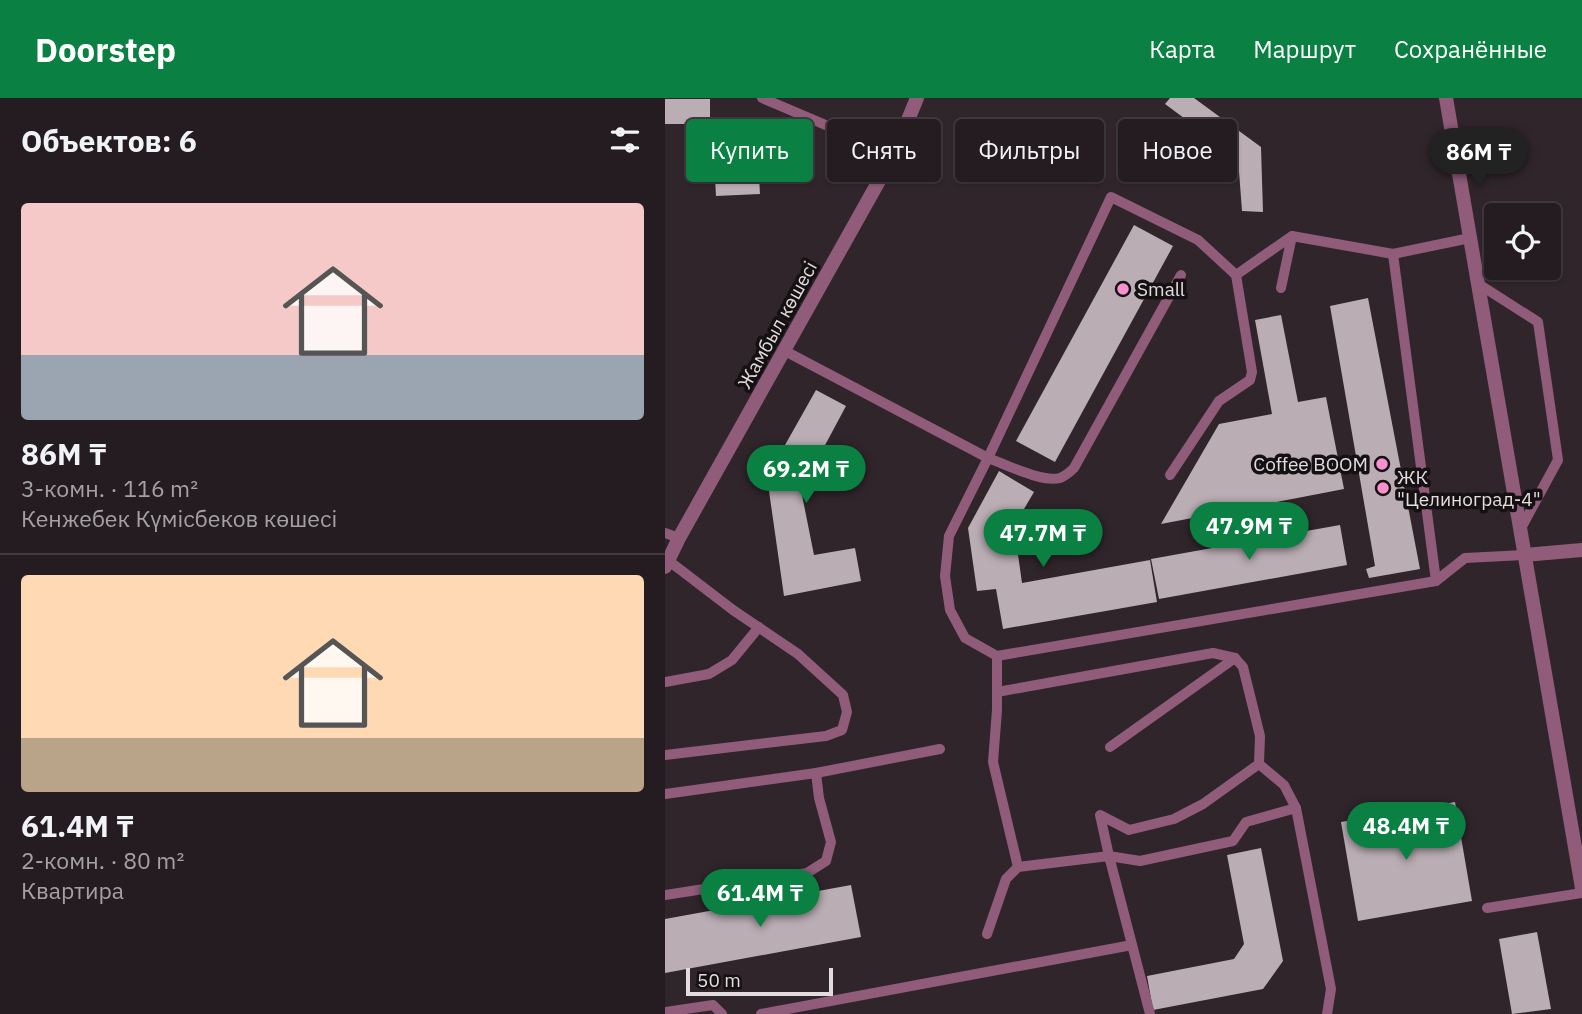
<!DOCTYPE html>
<html lang="ru">
<head>
<meta charset="utf-8">
<style>
  body { margin:0; font-family:"IBM Plex Sans",sans-serif; background:#30292d; color:#f1f3f6; height:100vh; display:flex; flex-direction:column; font-size:26px; white-space:nowrap }
  * { box-sizing:border-box; margin:0 }
  p { font-size:23px; color:#a3a1a5 }
  .icon { flex:none; width:38px; height:38px; fill:none; stroke:currentColor; stroke-width:2; stroke-linecap:round; stroke-linejoin:round }
  .map { position:relative; flex:1; overflow:hidden }
  .sheet { display:flex; flex-direction:column; background:#241c20; width:665px }
  .sheet>* { flex:none }
  .hud { position:absolute; left:21px; top:21px; width:665px; height:63px; display:flex; gap:14px }
  .controls { position:absolute; left:819px; top:105px; display:grid; gap:14px }
  .controls a { display:grid; place-items:center; width:77px; height:77px; border-radius:7px; background:#241c20; box-shadow:0 2px 5px #0004,0 0 0 2px #413a3e; font-size:35px }
  .scale { position:absolute; left:21px; bottom:18px; width:147px; box-sizing:border-box; padding-left:7px; border:4px solid #e3dcdf; border-top:0; font-size:19px; line-height:24px; white-space:nowrap; color:#e3dcdf; -webkit-text-stroke:5px #151012; paint-order:stroke }
  .price { position:absolute; translate:-50% -60px; padding:0 16px; border-radius:24px; background:#0b8043; color:#fff; font-size:23px; line-height:46px; filter:drop-shadow(0 2px 4px #0008) }
  .price::after { content:''; position:absolute; left:50%; top:42px; width:21px; height:16px; margin-left:-10px; background:inherit; clip-path:polygon(0 0,100% 0,50% 100%) }
  .price.selected { background:#222; color:#fff }
  ul { padding:0; list-style:none }
  li { display:grid; align-content:center; gap:14px; height:371px; padding:0 21px }
  li+li { border-top:2px solid #413a3e }
  li span { display:grid; place-items:center; height:217px; border-radius:7px; color:#555 }
  li>.icon { margin-inline-start:auto }
  span .icon { width:126px; height:126px; fill:#fffc; stroke-width:1 }
  li b { font-size:30px }
  h2 { display:flex; justify-content:space-between; align-items:center; height:84px; padding:0 21px; font-size:30px }
  .chip { padding:0 24px; border-radius:7px; background:#241c20; box-shadow:0 2px 5px #0004,0 0 0 2px #413a3e; font-size:24px; line-height:63px }
  .chip.selected { background:#0b8043; color:#fff }
  header { display:flex; align-items:center; gap:42px; box-sizing:border-box; height:98px; padding:0 35px; background:#0b8043; color:#fff }
  header strong { font-size:33px }
  nav { display:flex; gap:38px; margin-inline-start:auto; font-size:24px }
  main { display:flex; flex:1; min-height:0 }
  .map>svg:first-child { display:block }
  .building { fill:#baadb4 }
  .lines { fill:none; stroke-linecap:round; stroke-linejoin:round }
  .service { stroke:#905c7a; stroke-width:10 }
  .minor { stroke:#905c7a; stroke-width:14 }
  .tertiary { stroke:#905c7a; stroke-width:14 }
  .poi-dot { fill:#f790cd; stroke:#151012; stroke-width:2.5 }
  .labels { text-anchor:middle; dominant-baseline:central; stroke-width:7; stroke-linejoin:round; paint-order:stroke }
  .poi-label { font-size:19px; fill:#e3dcdf; stroke:#151012; text-anchor:start }
  .street-label { font-size:19px; fill:#e3dcdf; stroke:#151012 }
</style>
</head>
<body>
<header>
<strong>Doorstep</strong>
<nav><a>Карта</a><a>Маршрут</a><a>Сохранённые</a></nav>
</header>
<main>
<section class="sheet">
<h2>Объектов: 6<svg class="icon" aria-label="filters" viewBox="0 0 24 24"><path d="M4 7h16M4 17h16"/><circle cx="9" cy="7" r="2"/><circle cx="15" cy="17" r="2"/></svg></h2>
<ul>
<li><span style="background:linear-gradient(#f6c9c9 70%,#9aa5b1 0)"><svg class="icon" aria-label="home" viewBox="0 0 24 24"><path d="M3 11l9-7 9 7M6 9v11h12V9"/></svg></span><div><b>86M ₸</b><p>3-комн. · 116 m²</p><p>Кенжебек Күмісбеков көшесі</p></div></li>
<li><span style="background:linear-gradient(#ffd9b3 75%,#b9a48a 0)"><svg class="icon" aria-label="home" viewBox="0 0 24 24"><path d="M3 11l9-7 9 7M6 9v11h12V9"/></svg></span><div><b>61.4M ₸</b><p>2-комн. · 80 m²</p><p>Квартира</p></div></li>
</ul>
</section>
<div class="map">
<svg width="917" height="916" viewBox="0 0 917 916">
  <rect width="100%" height="100%" fill="#30252b"/>
  <g class="building">
    <polygon points="505,0 529,0 596,49 598,114 577,113 573,60 500,6"/>
    <rect x="0" y="1" width="45" height="25"/>
    <polygon points="93,61 95,96 51,98 49,63"/>
    <polygon points="469,127 508,148 390,364 351,343"/>
    <polygon points="703,200 755,471 704,480 701,471 710,468 665,208"/>
    <polygon points="616,217 633,304 661,299 679,391 496,426 554,326 607,316 590,222"/>
    <polygon points="151,292 181,308 136,392 149,457 190,450 196,483 119,498 102,379"/>
    <polygon points="334,373 369,394 349,428 357,485 485,462 492,504 338,531 331,491 312,493 303,430"/>
    <polygon points="675,427 682,467 494,501 486,461"/>
    <polygon points="790,704 807,803 693,823 676,724"/>
    <polygon points="596,750 618,863 598,891 488,912 482,878 569,861 579,846 562,757"/>
    <polygon points="186,787 196,839 0,875 0,821"/>
    <polygon points="872,834 886,911 847,916 834,841"/>
  </g>
  <g class="lines">
    <g class="service">
      <polyline points="97,0 229,56"/>
      <polyline points="627,138 728,156 805,140"/>
      <polyline points="728,156 771,483"/>
      <path d="M516,177L409,370C405,374 400,378 395,380C377,385 340,366 323,360L446,99L533,142L571,177L627,138L616,190"/>
      <polyline points="812,185 873,224 893,362 855,432"/>
      <polyline points="120,253 323,360 284,438 280,478 285,512 300,540 332,558 771,483 800,460 859,457"/>
      <polyline points="505,377 554,303 585,282 587,274 571,177"/>
      <polyline points="0,435 14,440"/>
      <polyline points="332,558 332,612 328,664 353,769 444,758 485,916"/>
      <polyline points="0,584 44,576 67,562 94,529"/>
      <polyline points="332,594 548,555 570,560 578,569 595,638 594,666 538,706 509,721 464,732 435,717 444,758 475,763 568,743 581,724 631,710"/>
      <polyline points="445,649 570,560"/>
      <polyline points="0,657 161,638 177,632 182,614 178,597 133,556 68,512 4,463"/>
      <polyline points="594,666 619,687 631,710 666,891 662,916"/>
      <polyline points="151,675 275,651"/>
      <polyline points="0,696 151,675 154,700 166,744 161,763 142,775 0,797"/>
      <polyline points="822,810 917,795"/>
      <polyline points="322,836 341,781 353,769"/>
      <polyline points="0,914 48,907 57,916"/>
      <polyline points="96,916 467,847"/>
    </g>
    <g class="minor">
      <polyline points="859,457 917,452"/>
      <polyline points="0,469 14,440 229,56 252,0"/>
    </g>
    <polyline class="tertiary" points="781,0 917,790"/>
  </g>
  <g class="poi-dot">
    <circle cx="458" cy="191" r="7"/>
    <circle cx="717" cy="366" r="7"/>
    <circle cx="718" cy="390" r="7"/>
  </g>
  <g class="labels">
    <g class="poi-label">
      <text x="472" y="191">Small</text>
      <text x="703" y="366" text-anchor="end">Coffee BOOM</text>
      <text x="732" y="379">ЖК<tspan x="732" dy="22">"Целиноград-4"</tspan></text>
    </g>
    <g class="street-label">
      <text transform="translate(112 227) rotate(-61)">Жамбыл көшесі</text>
    </g>
  </g>
</svg>
<div class="controls">
<a><svg class="icon" aria-label="locate" viewBox="0 0 24 24"><circle cx="12" cy="12" r="6"/><path d="M12 2v4M12 18v4M2 12h4M18 12h4"/></svg></a>
</div>
<div class="scale">50 m</div>
<b class="price selected" style="left:814px;top:90px">86M ₸</b>
<b class="price" style="left:141px;top:407px">69.2M ₸</b>
<b class="price" style="left:584px;top:464px">47.9M ₸</b>
<b class="price" style="left:378px;top:471px">47.7M ₸</b>
<b class="price" style="left:741px;top:764px">48.4M ₸</b>
<b class="price" style="left:95px;top:831px">61.4M ₸</b>
<div class="hud">
<a class="chip selected">Купить</a>
<a class="chip">Снять</a>
<a class="chip">Фильтры</a>
<a class="chip">Новое</a>
</div>
</div>
</main>
</body>
</html>
